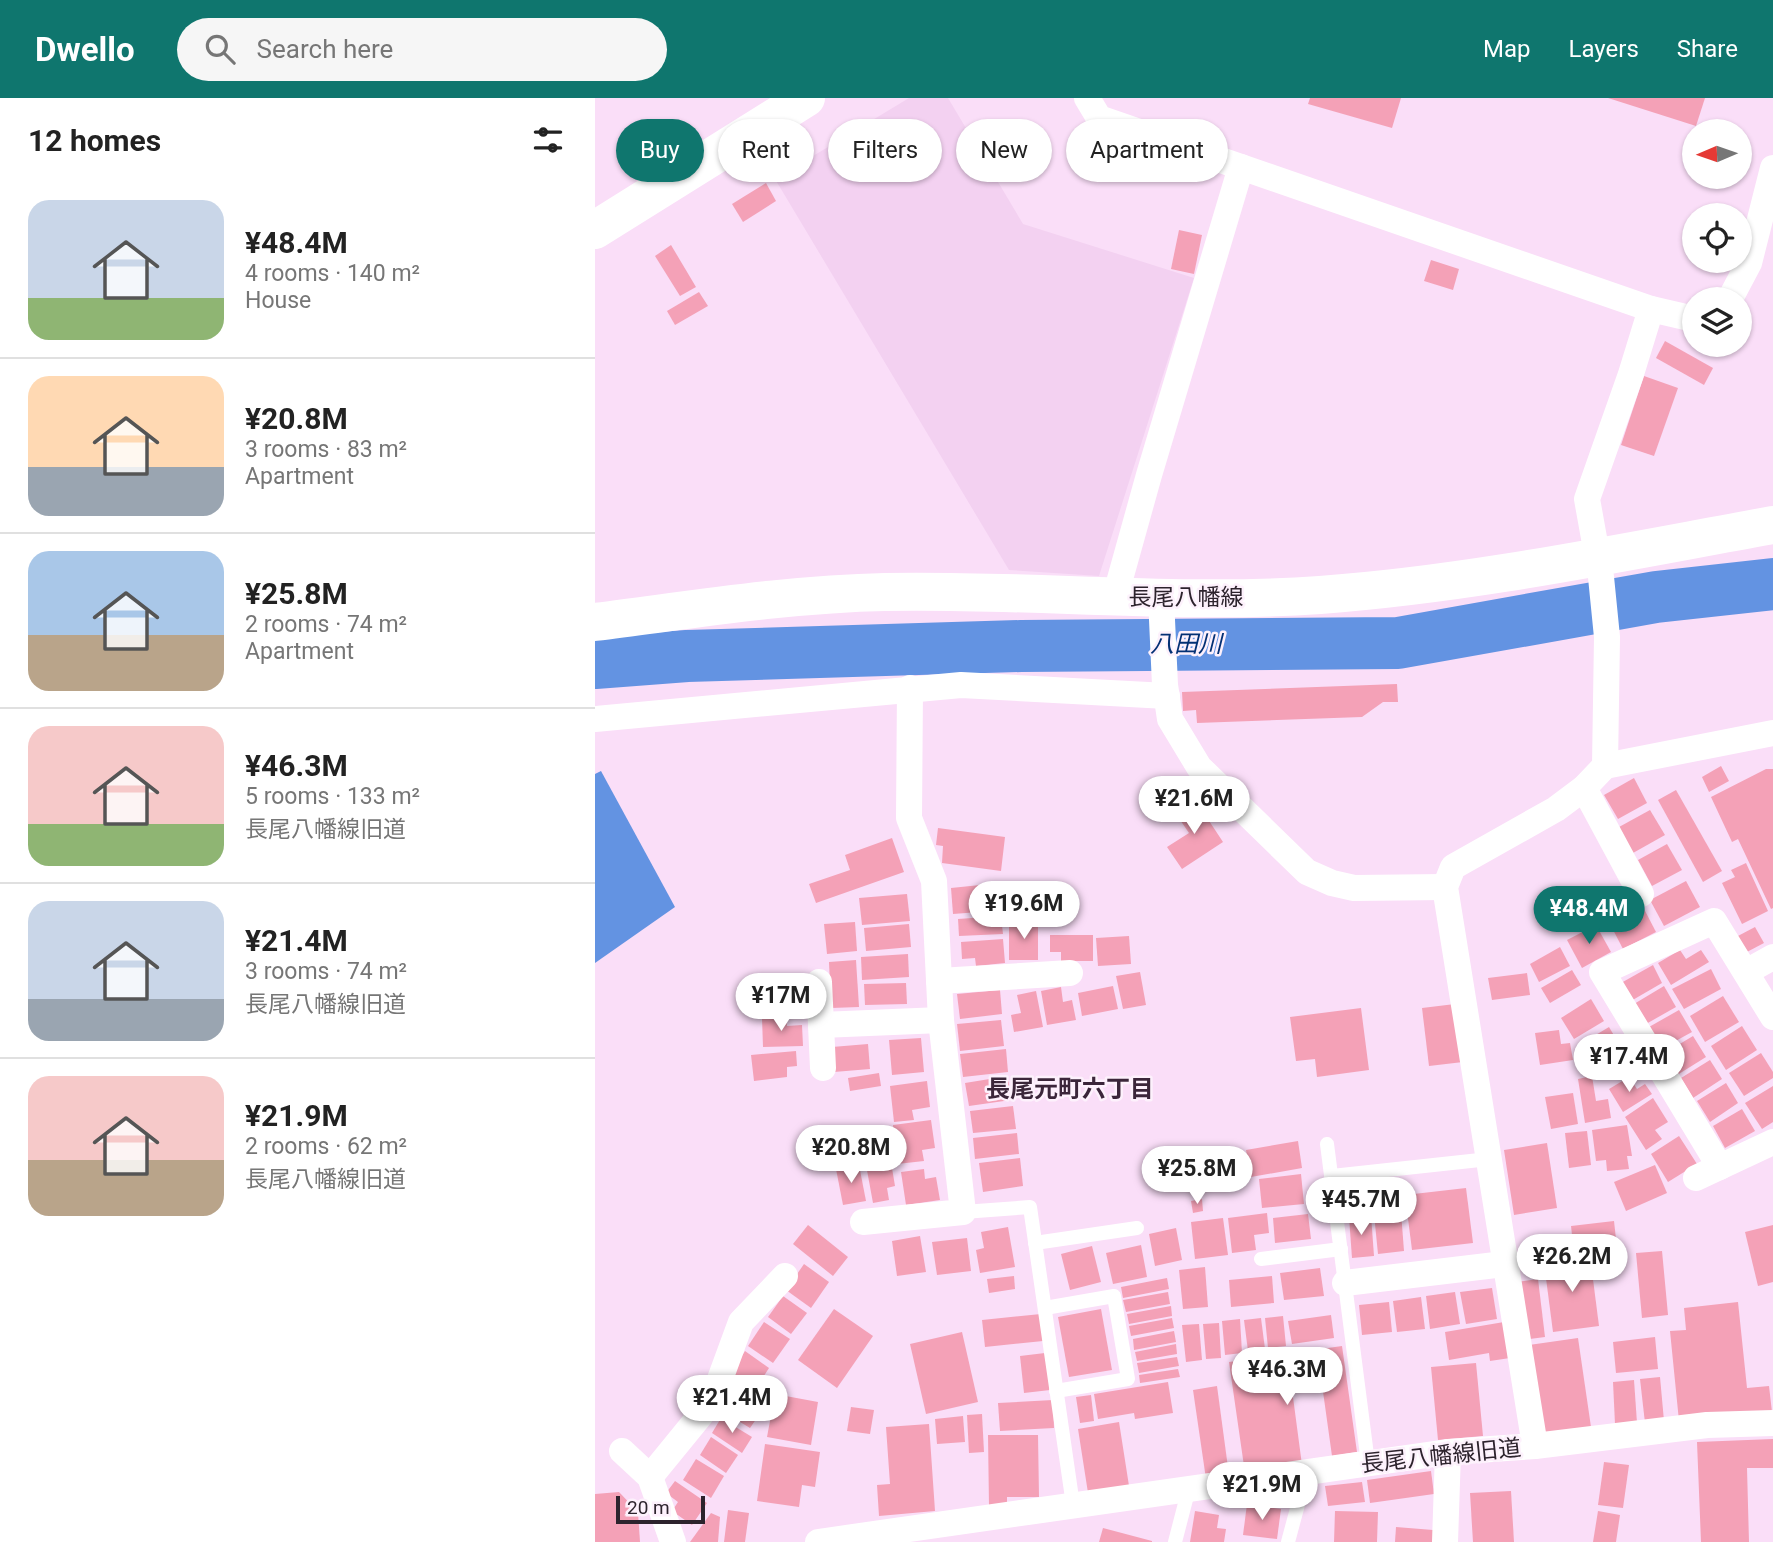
<!DOCTYPE html>
<html lang="en">
<head>
<meta charset="utf-8">
<style>
  body { margin:0; font-family:Roboto,"Noto Sans JP",sans-serif; background:#f6f6f6; color:#222; height:100vh; display:flex; flex-direction:column; font-size:26px; white-space:nowrap }
  * { box-sizing:border-box; margin:0 }
  p { font-size:23px; color:#767676 }
  .icon { flex:none; width:38px; height:38px; fill:none; stroke:currentColor; stroke-width:2; stroke-linecap:round; stroke-linejoin:round }
  .map { position:relative; flex:1; overflow:hidden }
  .sheet { display:flex; flex-direction:column; background:#fff; width:595px }
  .sheet>* { flex:none }
  .top-card { position:absolute; left:21px; top:21px; width:665px; height:63px; display:flex; gap:14px }
  .needle { width:46px; rotate:268deg }
  .buttons { position:absolute; left:1087px; top:21px; display:grid; gap:14px }
  .buttons a { display:grid; place-items:center; width:70px; height:70px; border-radius:50%; background:#fff; box-shadow:0 2px 5px #0004; font-size:35px }
  .scale { position:absolute; left:21px; bottom:18px; width:89px; box-sizing:border-box; padding-left:7px; border:4px solid #2d232d; border-top:0; font-size:19px; line-height:24px; white-space:nowrap; color:#2d232d; -webkit-text-stroke:5px #fdf1fc; paint-order:stroke }
  .price { position:absolute; translate:-50% -60px; padding:0 16px; border-radius:24px; background:#fff; color:#222; font-size:23px; line-height:46px; filter:drop-shadow(0 2px 4px #0008) }
  .price::after { content:''; position:absolute; left:50%; top:42px; width:21px; height:16px; margin-left:-10px; background:inherit; clip-path:polygon(0 0,100% 0,50% 100%) }
  .price.selected { background:#0f766e; color:#fff }
  ul { padding:0; list-style:none }
  li { display:flex; align-items:center; gap:21px; height:175px; padding:0 28px }
  li+li { border-top:2px solid #e0e0e0 }
  li span { display:grid; place-items:center; flex:none; width:196px; height:140px; border-radius:21px; color:#555 }
  li>.icon { margin-inline-start:auto }
  span .icon { width:84px; height:84px; fill:#fffc; stroke-width:1 }
  li b { font-size:30px }
  h2 { display:flex; justify-content:space-between; align-items:center; height:84px; padding:0 28px; font-size:30px }
  .chip { padding:0 24px; border-radius:32px; background:#fff; box-shadow:0 2px 5px #0004; font-size:24px; line-height:63px }
  .chip.selected { background:#0f766e; color:#fff }
  header { display:flex; align-items:center; gap:42px; box-sizing:border-box; height:98px; padding:0 35px; background:#0f766e; color:#fff }
  header strong { font-size:33px }
  nav { display:flex; gap:38px; margin-inline-start:auto; font-size:24px }
  .search { width:490px; height:63px; background:#f6f6f6; display:flex; align-items:center; gap:18px; box-sizing:border-box; padding:0 24px; border-radius:38px; color:#767676; font-size:26px }
  main { display:flex; flex:1; min-height:0 }
  .map>svg:first-child { display:block }
  .built { fill:#f3d1f1 }
  .water { fill:#6393e2 }
  .lines { fill:none; stroke-linecap:round; stroke-linejoin:round }
  .river { stroke:#6393e2; stroke-width:52 }
  .building { fill:#f4a1b7 }
  .lane { stroke:#fff; stroke-width:14 }
  .street { stroke:#fff; stroke-width:26 }
  .secondary { stroke:#fff; stroke-width:38 }
  .labels { text-anchor:middle; dominant-baseline:central; stroke-width:5; stroke-linejoin:round; paint-order:stroke }
  .street-label { font-size:23px; fill:#2d232d; stroke:#fdf1fc }
  .water-label { font-size:24px; font-style:italic; fill:#033074; stroke:#fdf1fc }
  .neighbourhood-label { font-size:24px; font-weight:bold; fill:#3b263a; stroke:#fdf1fc }
</style>
</head>
<body>
<header>
<strong>Dwello</strong>
<div class="search"><svg class="icon" aria-label="search" viewBox="0 0 24 24"><circle cx="10" cy="10" r="6"/><path d="M15 15l6 6"/></svg>Search here</div>
<nav><a>Map</a><a>Layers</a><a>Share</a></nav>
</header>
<main>
<section class="sheet">
<h2>12 homes<svg class="icon" aria-label="filters" viewBox="0 0 24 24"><path d="M4 7h16M4 17h16"/><circle cx="9" cy="7" r="2"/><circle cx="15" cy="17" r="2"/></svg></h2>
<ul>
<li><span style="background:linear-gradient(#c9d6e8 70%,#8fb573 0)"><svg class="icon" aria-label="home" viewBox="0 0 24 24"><path d="M3 11l9-7 9 7M6 9v11h12V9"/></svg></span><div><b>¥48.4M</b><p>4 rooms · 140 m²</p><p>House</p></div></li>
<li><span style="background:linear-gradient(#ffd9b3 65%,#9aa5b1 0)"><svg class="icon" aria-label="home" viewBox="0 0 24 24"><path d="M3 11l9-7 9 7M6 9v11h12V9"/></svg></span><div><b>¥20.8M</b><p>3 rooms · 83 m²</p><p>Apartment</p></div></li>
<li><span style="background:linear-gradient(#a9c7e8 60%,#b9a48a 0)"><svg class="icon" aria-label="home" viewBox="0 0 24 24"><path d="M3 11l9-7 9 7M6 9v11h12V9"/></svg></span><div><b>¥25.8M</b><p>2 rooms · 74 m²</p><p>Apartment</p></div></li>
<li><span style="background:linear-gradient(#f6c9c9 70%,#8fb573 0)"><svg class="icon" aria-label="home" viewBox="0 0 24 24"><path d="M3 11l9-7 9 7M6 9v11h12V9"/></svg></span><div><b>¥46.3M</b><p>5 rooms · 133 m²</p><p>長尾八幡線旧道</p></div></li>
<li><span style="background:linear-gradient(#c9d6e8 70%,#9aa5b1 0)"><svg class="icon" aria-label="home" viewBox="0 0 24 24"><path d="M3 11l9-7 9 7M6 9v11h12V9"/></svg></span><div><b>¥21.4M</b><p>3 rooms · 74 m²</p><p>長尾八幡線旧道</p></div></li>
<li><span style="background:linear-gradient(#f6c9c9 60%,#b9a48a 0)"><svg class="icon" aria-label="home" viewBox="0 0 24 24"><path d="M3 11l9-7 9 7M6 9v11h12V9"/></svg></span><div><b>¥21.9M</b><p>2 rooms · 62 m²</p><p>長尾八幡線旧道</p></div></li>
</ul>
</section>
<div class="map">
<svg width="1178" height="1444" viewBox="0 0 1178 1444">
  <rect width="100%" height="100%" fill="#fadef8"/>
  <polygon class="built" points="314,0 353,0 428,126 599,180 504,478 414,472 180,81"/>
  <polygon class="water" points="6,673 80,809 0,865 0,676"/>
  <g class="lines">
    <polyline class="river" points="0,565 92,558 426,548 803,545 1061,499 1178,486"/>
  </g>
  <g class="building">
    <polygon points="715,0 806,0 797,30 713,6"/>
    <polygon points="1013,0 1110,0 1101,28"/>
    <polygon points="171,85 181,103 148,124 137,106"/>
    <polygon points="584,132 607,137 599,176 576,171"/>
    <polygon points="76,147 101,189 85,198 60,158"/>
    <polygon points="836,162 864,171 858,192 829,183"/>
    <polygon points="104,194 113,208 80,227 72,213"/>
    <polygon points="1070,243 1118,270 1109,287 1061,260"/>
    <polygon points="1049,278 1083,290 1059,358 1026,347"/>
    <polygon points="802,586 803,604 788,604 767,619 602,625 601,612 588,613 587,594"/>
    <polygon points="1126,668 1134,683 1114,694 1107,679"/>
    <polygon points="1171,671 1178,671 1178,810 1176,811 1143,741 1137,744 1116,699"/>
    <polygon points="1039,680 1052,705 1023,721 1009,697"/>
    <polygon points="1081,692 1127,773 1108,784 1063,702"/>
    <polygon points="601,703 628,744 587,771 572,749 594,735 581,716"/>
    <polygon points="1055,712 1070,737 1038,755 1024,729"/>
    <polygon points="343,730 410,739 406,773 347,765 348,748 341,747"/>
    <polygon points="297,740 309,774 221,805 214,786 255,772 250,757"/>
    <polygon points="1072,746 1087,772 1057,788 1043,762"/>
    <polygon points="1151,765 1173,813 1147,826 1127,785 1140,779 1136,772"/>
    <polygon points="1091,783 1105,809 1069,828 1055,802"/>
    <polygon points="395,786 397,813 358,816 356,790"/>
    <polygon points="312,796 315,823 267,827 264,800"/>
    <polygon points="1047,807 1061,834 1028,851 1014,824"/>
    <polygon points="406,818 408,836 364,838 363,821"/>
    <polygon points="260,824 262,853 232,856 229,826"/>
    <rect x="414" y="824" width="29" height="38"/>
    <polygon points="314,826 316,849 271,853 269,830"/>
    <polygon points="1001,827 1016,854 987,870 972,842"/>
    <polygon points="1160,829 1169,845 1150,855 1141,839"/>
    <polygon points="455,837 498,837 498,863 466,863 466,854 455,854"/>
    <polygon points="534,838 536,866 503,868 501,840"/>
    <polygon points="408,841 410,865 381,868 380,860 367,861 366,844"/>
    <polygon points="965,849 975,868 944,884 935,866"/>
    <polygon points="1085,852 1091,861 1106,852 1114,864 1076,887 1063,865"/>
    <polygon points="313,856 314,879 267,882 266,859"/>
    <polygon points="261,862 264,909 236,910 234,864"/>
    <polygon points="1058,867 1067,885 1036,903 1026,885"/>
    <polygon points="1116,871 1126,891 1089,911 1077,891"/>
    <polygon points="977,872 986,887 955,905 946,890"/>
    <polygon points="545,874 551,907 528,911 521,878"/>
    <polygon points="207,875 208,912 174,913 173,896 188,896 187,876"/>
    <polygon points="932,875 935,897 897,902 893,880"/>
    <polygon points="311,885 312,906 270,907 269,886"/>
    <polygon points="518,888 523,911 487,918 483,895"/>
    <polygon points="1069,888 1081,909 1051,926 1039,906"/>
    <polygon points="466,889 468,904 477,902 481,922 452,927 446,893"/>
    <polygon points="405,892 407,916 365,921 362,896"/>
    <polygon points="441,893 448,929 419,934 416,917 426,915 422,897"/>
    <polygon points="1128,898 1144,924 1110,944 1095,918"/>
    <polygon points="996,901 1009,923 979,941 966,920"/>
    <polygon points="860,906 868,964 834,968 827,910"/>
    <polygon points="766,910 774,972 722,979 720,961 701,963 695,919"/>
    <polygon points="1084,912 1097,934 1066,951 1054,929"/>
    <polygon points="191,919 192,928 207,927 208,948 168,949 167,920"/>
    <polygon points="406,922 409,948 365,953 362,926"/>
    <polygon points="1147,928 1162,952 1131,972 1116,948"/>
    <polygon points="1014,929 1027,951 997,969 984,947"/>
    <polygon points="964,932 966,946 975,945 978,962 945,967 940,935"/>
    <polygon points="1098,938 1111,959 1079,979 1072,968 1084,960 1078,950"/>
    <polygon points="326,940 329,974 297,977 294,942"/>
    <polygon points="273,946 275,971 239,974 237,949"/>
    <polygon points="411,951 413,974 368,979 365,956"/>
    <polygon points="201,953 202,968 192,969 192,979 159,983 156,957"/>
    <polygon points="1166,955 1178,974 1178,980 1149,998 1134,975"/>
    <polygon points="1115,962 1127,981 1098,1000 1086,980"/>
    <polygon points="284,975 286,988 255,993 253,980"/>
    <polygon points="413,978 416,1002 374,1008 370,985"/>
    <polygon points="997,978 1001,1003 1013,1001 1016,1020 990,1025 983,981"/>
    <polygon points="1034,979 1042,991 1050,986 1057,996 1028,1014 1014,991"/>
    <polygon points="332,983 335,1009 317,1012 319,1022 299,1024 295,988"/>
    <polygon points="1131,985 1143,1005 1115,1024 1102,1003"/>
    <polygon points="1178,988 1178,1024 1167,1031 1150,1005"/>
    <polygon points="978,995 983,1026 956,1031 950,999"/>
    <polygon points="1058,1000 1073,1024 1060,1032 1067,1041 1051,1052 1030,1019"/>
    <polygon points="418,1008 421,1031 378,1035 375,1013"/>
    <polygon points="1147,1011 1160,1033 1130,1050 1118,1028"/>
    <polygon points="336,1022 340,1050 327,1052 329,1063 302,1066 298,1027"/>
    <polygon points="1032,1027 1037,1058 1032,1058 1034,1071 1012,1073 1011,1062 1001,1063 997,1032"/>
    <polygon points="992,1033 996,1067 974,1070 970,1035"/>
    <polygon points="422,1035 424,1056 380,1061 378,1040"/>
    <polygon points="1084,1038 1102,1066 1073,1084 1056,1056"/>
    <polygon points="703,1043 707,1070 656,1079 651,1052"/>
    <polygon points="952,1045 962,1110 919,1117 909,1052"/>
    <polygon points="294,1052 300,1088 292,1090 294,1102 278,1105 269,1056"/>
    <polygon points="425,1060 428,1088 388,1094 384,1065"/>
    <polygon points="264,1067 271,1103 248,1107 241,1071"/>
    <polygon points="1060,1067 1072,1095 1031,1113 1019,1084"/>
    <polygon points="329,1071 330,1081 341,1079 345,1102 311,1107 306,1074"/>
    <polygon points="706,1076 709,1106 667,1110 664,1081"/>
    <polygon points="798,1084 801,1108 760,1113 757,1089"/>
    <polygon points="871,1090 878,1145 817,1152 810,1097"/>
    <polygon points="607,1101 608,1113 598,1115 596,1103"/>
    <polygon points="806,1114 809,1153 783,1156 779,1116"/>
    <polygon points="672,1115 674,1135 659,1137 661,1152 637,1155 633,1120"/>
    <polygon points="713,1116 716,1141 680,1145 678,1120"/>
    <polygon points="776,1117 779,1158 757,1160 754,1119"/>
    <polygon points="628,1120 633,1157 600,1161 596,1124"/>
    <polygon points="1019,1123 1022,1150 979,1155 976,1128"/>
    <polygon points="213,1127 253,1159 238,1178 198,1146"/>
    <polygon points="1178,1127 1178,1184 1163,1188 1150,1134"/>
    <polygon points="413,1129 420,1169 385,1175 381,1152 389,1150 386,1134"/>
    <polygon points="581,1130 587,1162 560,1168 554,1136"/>
    <polygon points="974,1137 976,1153 952,1156 950,1140"/>
    <polygon points="325,1138 331,1174 302,1178 297,1143"/>
    <polygon points="372,1140 376,1173 342,1177 337,1144"/>
    <polygon points="546,1147 552,1179 518,1186 511,1155"/>
    <polygon points="497,1148 506,1184 475,1192 466,1156"/>
    <polygon points="1067,1153 1073,1217 1047,1220 1041,1155"/>
    <polygon points="995,1158 1004,1228 958,1234 949,1165"/>
    <polygon points="209,1166 234,1184 216,1210 191,1192"/>
    <polygon points="610,1169 613,1209 588,1211 584,1172"/>
    <polygon points="725,1170 729,1198 689,1202 685,1175"/>
    <polygon points="419,1178 420,1191 394,1195 392,1181"/>
    <polygon points="677,1178 679,1205 636,1209 634,1182"/>
    <polygon points="572,1180 574,1191 528,1200 526,1189"/>
    <polygon points="943,1181 950,1239 928,1242 921,1184"/>
    <polygon points="897,1190 902,1221 871,1226 865,1194"/>
    <polygon points="573,1194 575,1206 531,1214 528,1202"/>
    <polygon points="860,1194 865,1226 835,1231 831,1198"/>
    <polygon points="188,1198 212,1215 196,1236 173,1219"/>
    <polygon points="826,1199 830,1231 802,1234 798,1203"/>
    <polygon points="794,1204 797,1234 767,1237 764,1207"/>
    <polygon points="1143,1204 1152,1290 1174,1288 1177,1314 1084,1323 1075,1233 1091,1232 1089,1210"/>
    <polygon points="576,1208 577,1218 534,1226 532,1216"/>
    <polygon points="239,1211 278,1238 242,1290 203,1262"/>
    <polygon points="506,1211 517,1272 474,1279 463,1219"/>
    <polygon points="446,1216 448,1243 390,1249 387,1222"/>
    <polygon points="736,1217 739,1240 697,1246 693,1223"/>
    <polygon points="688,1218 691,1248 673,1250 670,1220"/>
    <polygon points="577,1220 579,1230 536,1238 534,1228"/>
    <polygon points="666,1220 670,1251 653,1253 649,1222"/>
    <polygon points="645,1221 647,1255 630,1257 627,1223"/>
    <polygon points="169,1224 195,1241 178,1265 153,1248"/>
    <polygon points="909,1224 915,1260 895,1263 894,1255 854,1262 850,1234"/>
    <polygon points="624,1225 626,1260 611,1261 608,1226"/>
    <polygon points="604,1226 607,1262 591,1264 587,1227"/>
    <polygon points="579,1233 581,1244 539,1252 538,1241"/>
    <polygon points="367,1234 383,1304 331,1316 315,1246"/>
    <polygon points="1060,1239 1063,1271 1021,1275 1018,1244"/>
    <polygon points="983,1240 996,1329 947,1336 934,1247"/>
    <polygon points="581,1246 582,1256 542,1263 540,1254"/>
    <polygon points="747,1248 762,1354 737,1358 724,1265 694,1269 707,1367 650,1375 634,1264"/>
    <polygon points="150,1253 174,1270 160,1292 136,1275"/>
    <polygon points="450,1255 455,1292 429,1295 425,1258"/>
    <polygon points="582,1259 584,1268 544,1275 542,1265"/>
    <polygon points="881,1265 888,1338 843,1342 836,1269"/>
    <polygon points="583,1271 585,1279 545,1285 544,1277"/>
    <polygon points="1065,1279 1069,1323 1050,1325 1045,1281"/>
    <polygon points="1039,1282 1042,1325 1020,1326 1018,1284"/>
    <polygon points="573,1284 578,1315 540,1321 539,1315 503,1321 499,1296"/>
    <polygon points="136,1286 159,1300 153,1310 164,1317 155,1330 122,1310"/>
    <polygon points="622,1288 634,1377 611,1381 598,1292"/>
    <polygon points="180,1296 223,1304 216,1347 172,1339"/>
    <polygon points="496,1297 499,1323 485,1325 481,1299"/>
    <polygon points="458,1302 459,1330 405,1333 403,1305"/>
    <polygon points="256,1309 279,1312 275,1336 252,1333"/>
    <polygon points="387,1316 389,1354 374,1355 372,1317"/>
    <polygon points="368,1318 370,1344 342,1346 340,1321"/>
    <polygon points="126,1320 157,1339 147,1355 117,1335"/>
    <polygon points="524,1324 534,1388 493,1395 483,1331"/>
    <polygon points="334,1326 340,1413 284,1418 282,1387 295,1386 291,1329"/>
    <polygon points="393,1337 443,1337 444,1399 412,1399 412,1409 394,1409"/>
    <polygon points="116,1339 143,1357 131,1375 105,1357"/>
    <polygon points="1178,1341 1178,1370 1152,1370 1154,1444 1106,1444 1102,1344"/>
    <polygon points="170,1346 225,1354 220,1389 207,1387 204,1409 162,1403"/>
    <polygon points="101,1361 129,1378 116,1400 88,1382"/>
    <polygon points="1009,1364 1034,1367 1028,1410 1003,1407"/>
    <polygon points="836,1373 839,1396 775,1405 772,1382"/>
    <polygon points="80,1383 112,1405 97,1427 77,1413 83,1404 71,1395"/>
    <polygon points="767,1384 770,1404 733,1408 730,1388"/>
    <polygon points="916,1393 919,1444 878,1444 875,1395"/>
    <polygon points="24,1394 43,1414 45,1444 0,1444 0,1396"/>
    <polygon points="652,1406 686,1411 682,1441 648,1437"/>
    <polygon points="133,1412 154,1415 150,1444 129,1444"/>
    <polygon points="600,1413 624,1417 622,1430 631,1431 629,1444 595,1444"/>
    <polygon points="740,1413 783,1414 782,1444 739,1444"/>
    <polygon points="1003,1413 1025,1417 1021,1444 998,1444"/>
    <polygon points="116,1415 125,1419 123,1444 95,1444"/>
    <polygon points="801,1429 838,1432 838,1444 800,1444"/>
    <polygon points="508,1430 557,1443 557,1444 504,1444"/>
  </g>
  <g class="lines">
    <g class="lane">
      <polyline points="732,1046 773,1365"/>
      <polyline points="737,1078 894,1061"/>
      <polyline points="368,1114 435,1109 478,1407"/>
      <polyline points="440,1145 542,1130"/>
      <polyline points="666,1161 746,1151"/>
      <polyline points="450,1210 519,1198 533,1281 461,1293"/>
      <polyline points="580,1444 594,1390"/>
      <polyline points="693,1444 712,1373"/>
    </g>
    <g class="street">
      <polyline points="492,0 504,20 646,69 554,377 520,499"/>
      <polyline points="646,69 1056,211"/>
      <polyline points="1135,201 1154,165 1178,70"/>
      <polyline points="566,500 570,587 575,621 604,669 712,774 737,785 759,790 850,789"/>
      <polyline points="0,621 366,587 572,598"/>
      <polyline points="1010,668 1178,635"/>
      <polyline points="989,690 1046,796"/>
      <polyline points="1151,874 1178,859"/>
      <polyline points="344,883 475,875"/>
      <polyline points="224,884 228,970"/>
      <polyline points="226,927 346,922"/>
      <polyline points="1125,1069 1007,874 1119,823 1178,919"/>
      <polyline points="1101,1080 1178,1044"/>
      <polyline points="268,1124 368,1114 346,922 339,783 314,720 315,590"/>
      <polyline points="750,1185 909,1166"/>
      <polyline points="940,1348 850,789 858,769 961,711 989,690 1010,668 1012,539 1006,479 992,401 1036,276 1056,211 1099,221"/>
      <polyline points="27,1353 55,1379 78,1444"/>
      <polyline points="55,1379 117,1303 146,1224 190,1178"/>
      <polyline points="223,1444 853,1354 940,1348 1112,1327 1178,1325"/>
      <polyline points="850,1444 853,1354"/>
    </g>
    <g class="secondary">
      <polyline points="0,132 211,0"/>
      <path d="M0,524C96,512 193,496 290,494C435,491 580,507 725,497C877,486 1028,454 1178,427"/>
    </g>
  </g>
  <g class="labels">
    <g class="street-label">
      <text x="591" y="499">長尾八幡線</text>
      <text transform="translate(846 1358) rotate(-6)">長尾八幡線旧道</text>
    </g>
    <g class="water-label">
      <text x="591" y="546">八田川</text>
    </g>
    <g class="neighbourhood-label">
      <text x="475" y="991">長尾元町六丁目</text>
    </g>
  </g>
</svg>
<div class="buttons">
<a><svg class="needle" viewBox="-14 -14 28 28"><path d="M0-13l5 13h-10z" fill="#e53935"/><path d="M0 13l5-13h-10z" fill="#767676"/></svg></a>
<a><svg class="icon" aria-label="locate" viewBox="0 0 24 24"><circle cx="12" cy="12" r="6"/><path d="M12 2v4M12 18v4M2 12h4M18 12h4"/></svg></a>
<a><svg class="icon" aria-label="layers" viewBox="0 0 24 24"><path d="M12 4l9 5-9 5-9-5zM3 14l9 5 9-5"/></svg></a>
</div>
<div class="scale">20 m</div>
<b class="price" style="left:599px;top:738px">¥21.6M</b>
<b class="price" style="left:429px;top:843px">¥19.6M</b>
<b class="price selected" style="left:994px;top:848px">¥48.4M</b>
<b class="price" style="left:186px;top:935px">¥17M</b>
<b class="price" style="left:1034px;top:996px">¥17.4M</b>
<b class="price" style="left:256px;top:1087px">¥20.8M</b>
<b class="price" style="left:602px;top:1108px">¥25.8M</b>
<b class="price" style="left:766px;top:1139px">¥45.7M</b>
<b class="price" style="left:977px;top:1196px">¥26.2M</b>
<b class="price" style="left:692px;top:1309px">¥46.3M</b>
<b class="price" style="left:137px;top:1337px">¥21.4M</b>
<b class="price" style="left:667px;top:1424px">¥21.9M</b>
<div class="top-card">
<a class="chip selected">Buy</a>
<a class="chip">Rent</a>
<a class="chip">Filters</a>
<a class="chip">New</a>
<a class="chip">Apartment</a>
</div>
</div>
</main>
</body>
</html>
